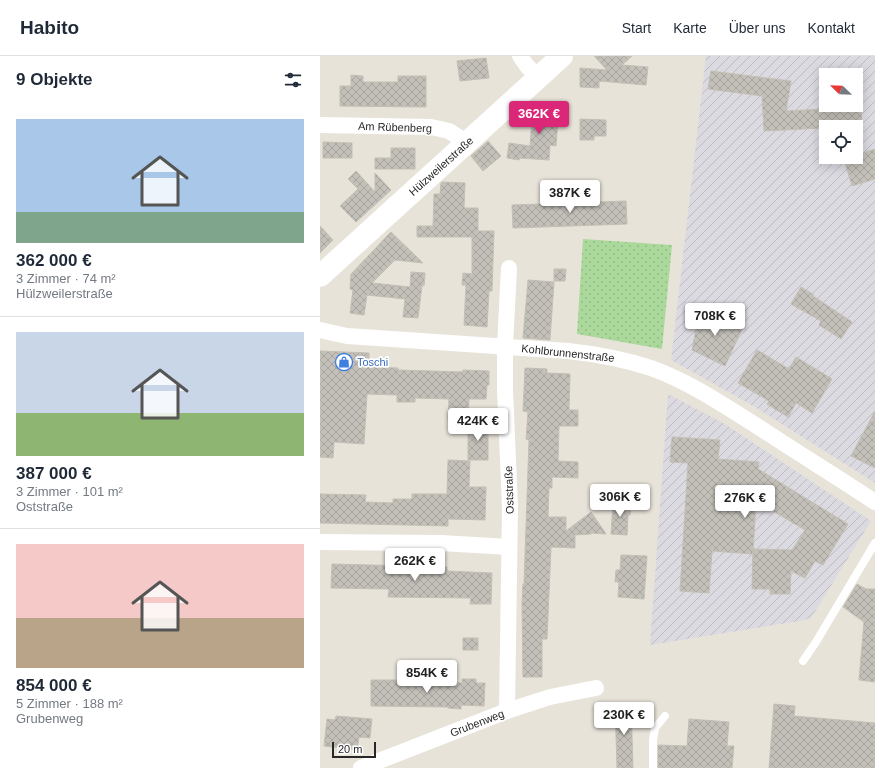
<!DOCTYPE html>
<html lang="de">
<head>
<meta charset="utf-8">
<style>
  body { margin:0; font-family:Arial,sans-serif; background:#f6f6f7; color:#1f2937; height:100vh; display:flex; flex-direction:column; font-size:15px; white-space:nowrap }
  * { box-sizing:border-box; margin:0 }
  p { font-size:13px; color:#747a83 }
  .icon { flex:none; width:22px; height:22px; fill:none; stroke:currentColor; stroke-width:2; stroke-linecap:round; stroke-linejoin:round }
  .map { position:relative; flex:1; overflow:hidden }
  .side { display:flex; flex-direction:column; background:#fff; width:320px }
  .side>* { flex:none }
  .needle { width:26px; rotate:293deg }
  .controls { position:absolute; left:499px; top:12px; display:grid; gap:8px }
  .controls a { display:grid; place-items:center; width:44px; height:44px; border-radius:0px; background:#fff; box-shadow:0 2px 10px #0003; font-size:20px }
  .scale { position:absolute; left:12px; bottom:10px; width:44px; box-sizing:border-box; padding-left:4px; border:2px solid #272727; border-top:0; font-size:11px; line-height:14px; white-space:nowrap; color:#272727; -webkit-text-stroke:3px #fff; paint-order:stroke }
  .price { position:absolute; translate:-50% -34px; padding:0 9px; border-radius:4px; background:#fff; color:#222; font-size:13px; line-height:26px; filter:drop-shadow(0 1px 2px #0008) }
  .price::after { content:''; position:absolute; left:50%; top:24px; width:12px; height:9px; margin-left:-6px; background:inherit; clip-path:polygon(0 0,100% 0,50% 100%) }
  .price.selected { background:#db2777; color:#fff }
  ul { padding:0; list-style:none }
  li { display:grid; align-content:center; gap:8px; height:212px; padding:0 16px }
  li+li { border-top:1px solid #e0e1e3 }
  li span { display:grid; place-items:center; height:124px; border-radius:0px; color:#555 }
  li>.icon { margin-inline-start:auto }
  span .icon { width:72px; height:72px; fill:#fffc; stroke-width:1 }
  li b { font-size:17px }
  h2 { display:flex; justify-content:space-between; align-items:center; height:48px; padding:0 16px; font-size:17px }
  header { display:flex; align-items:center; gap:24px; box-sizing:border-box; height:56px; padding:0 20px; background:#fff; border-bottom:1px solid #e0e1e3 }
  header strong { font-size:19px }
  nav { display:flex; gap:22px; margin-inline-start:auto; font-size:14px }
  main { display:flex; flex:1; min-height:0 }
  .map>svg:first-child { display:block }
  .industrial { fill:url(#industrial-furrows); fill-rule:evenodd }
  .park { fill:url(#park-dots) }
  .building { fill:url(#building-cross-hatch); stroke:#c3bfb4 }
  .lines { fill:none; stroke-linecap:round; stroke-linejoin:round }
  .lane { stroke:#fff; stroke-width:8 }
  .street { stroke:#fff; stroke-width:16 }
  .secondary { stroke:#fff; stroke-width:22 }
  .labels { text-anchor:middle; dominant-baseline:central; stroke-width:3.5; stroke-linejoin:round; paint-order:stroke }
  .street-label { font-size:11px; fill:#272727; stroke:#fff }
  .shop-label { font-size:11px; fill:#366cbe; stroke:#fff; text-anchor:start }
</style>
</head>
<body>
<header>
<strong>Habito</strong>
<nav><a>Start</a><a>Karte</a><a>Über uns</a><a>Kontakt</a></nav>
</header>
<main>
<section class="side">
<h2>9 Objekte<svg class="icon" aria-label="filters" viewBox="0 0 24 24"><path d="M4 7h16M4 17h16"/><circle cx="9" cy="7" r="2"/><circle cx="15" cy="17" r="2"/></svg></h2>
<ul>
<li><span style="background:linear-gradient(#a9c7e8 75%,#7fa58c 0)"><svg class="icon" aria-label="home" viewBox="0 0 24 24"><path d="M3 11l9-7 9 7M6 9v11h12V9"/></svg></span><div><b>362 000 €</b><p>3 Zimmer · 74 m²</p><p>Hülzweilerstraße</p></div></li>
<li><span style="background:linear-gradient(#c9d6e8 65%,#8fb573 0)"><svg class="icon" aria-label="home" viewBox="0 0 24 24"><path d="M3 11l9-7 9 7M6 9v11h12V9"/></svg></span><div><b>387 000 €</b><p>3 Zimmer · 101 m²</p><p>Oststraße</p></div></li>
<li><span style="background:linear-gradient(#f6c9c9 60%,#b9a48a 0)"><svg class="icon" aria-label="home" viewBox="0 0 24 24"><path d="M3 11l9-7 9 7M6 9v11h12V9"/></svg></span><div><b>854 000 €</b><p>5 Zimmer · 188 m²</p><p>Grubenweg</p></div></li>
</ul>
</section>
<div class="map">
<svg width="555" height="712" viewBox="0 0 555 712">
  <defs>
    <pattern id="industrial-furrows" width="10" height="10" patternUnits="userSpaceOnUse"><rect width="10" height="10" fill="#dcdae1"/><path d="M-1 1l2-2M0 10L10 0M9 11l2-2" fill="none" stroke="#bdbbc1"/></pattern>
    <pattern id="park-dots" width="8" height="8" patternUnits="userSpaceOnUse"><rect width="8" height="8" fill="#abd99b"/><path d="M2 2h.1M6 6h.1" fill="none" stroke="#93ba86" stroke-width="1.8" stroke-linecap="round"/></pattern>
    <pattern id="building-cross-hatch" width="8" height="8" patternUnits="userSpaceOnUse"><rect width="8" height="8" fill="#c3c0b9"/><path d="M0 0l8 8M0 8l8-8" fill="none" stroke="#a8a59f"/></pattern>
  </defs>
  <rect width="100%" height="100%" fill="#e8e3d9"/>
  <g class="industrial">
    <path d="M386,0H555V427L435,351L351,304ZM506,19H536V49H506ZM506,71H536V101H506Z"/>
    <polygon points="348,338 405,368 551,465 491,562 480,565 330,589"/>
  </g>
  <polygon class="park" points="263,183 352,189 342,293 257,278"/>
  <g class="building">
    <polygon points="274,0 312,0 302,9 328,11 326,29 279,25 279,32 260,31 260,12 287,14"/>
    <polygon points="166,2 169,22 140,25 137,5"/>
    <polygon points="391,15 471,25 466,55 541,51 542,70 444,75 442,40 388,33"/>
    <polygon points="31,19 43,20 43,26 78,26 78,20 106,20 106,51 20,50 20,30 31,30"/>
    <polygon points="213,48 239,50 236,90 230,89 229,104 200,102 199,104 187,102 189,87 210,90"/>
    <polygon points="260,63 286,64 286,80 274,80 274,84 260,84"/>
    <polygon points="168,85 181,100 163,115 151,100"/>
    <polygon points="3,86 32,87 32,102 3,102"/>
    <polygon points="71,92 95,92 95,113 55,113 55,102 71,102"/>
    <polygon points="555,93 555,123 532,130 524,103 536,101 536,99"/>
    <polygon points="36,115 55,136 55,117 71,134 36,166 20,150 38,133 28,123"/>
    <polygon points="122,126 145,127 144,152 158,152 158,175 174,175 172,235 169,235 167,271 144,269 146,229 142,229 143,217 152,218 152,181 97,181 97,170 113,170 114,138 120,138 121,127"/>
    <polygon points="306,145 307,168 193,172 192,149"/>
    <polygon points="0,170 13,184 0,197"/>
    <polygon points="71,176 103,207 75,204 52,227 90,231 91,216 105,217 104,230 102,229 98,262 83,261 85,243 47,239 44,259 30,257 33,234 30,233 31,218"/>
    <polygon points="234,213 246,213 245,225 234,225"/>
    <polygon points="208,224 234,226 230,284 203,282"/>
    <polygon points="481,231 494,239 493,240 532,266 521,283 499,269 501,265 471,248"/>
    <polygon points="380,253 423,271 405,310 372,294"/>
    <polygon points="437,294 469,313 476,301 512,323 492,357 476,347 468,361 447,348 449,345 418,327"/>
    <polygon points="0,295 49,297 49,311 78,312 78,314 143,316 143,314 169,315 169,329 167,329 166,343 149,343 148,365 128,364 129,343 95,342 95,346 77,346 77,339 47,338 44,388 14,386 13,402 0,401"/>
    <polygon points="205,312 227,313 227,317 250,318 249,354 258,354 258,370 239,370 238,405 258,406 258,422 232,421 232,432 229,432 228,461 246,461 246,475 271,456 286,478 271,477 271,478 255,479 255,492 231,491 227,583 222,583 222,621 203,621 202,548 203,528 204,528 209,384 206,383 208,356 203,355"/>
    <polygon points="555,355 555,412 531,400"/>
    <polygon points="148,368 165,368 165,376 168,376 168,404 148,404"/>
    <polygon points="352,381 400,384 398,403 439,406 438,413 528,468 503,509 495,505 485,522 471,515 470,538 450,538 450,533 432,533 433,493 472,494 485,474 436,445 433,498 392,495 389,537 360,535 368,407 350,406"/>
    <polygon points="128,404 150,405 149,431 166,431 165,464 128,463 128,470 0,467 0,438 46,439 45,446 73,447 73,443 92,443 92,438 127,438"/>
    <polygon points="293,446 311,447 310,459 308,459 307,479 291,478"/>
    <polygon points="301,499 327,500 324,543 298,541 299,526 295,526 296,514 300,514"/>
    <polygon points="12,508 127,511 127,515 172,517 171,548 150,548 151,542 68,541 69,533 11,532"/>
    <polygon points="537,528 546,533 555,533 555,626 539,624 544,566 523,551"/>
    <rect x="143" y="582" width="15" height="12"/>
    <polygon points="142,623 156,623 156,627 165,627 164,650 141,649 141,653 128,652 128,651 51,650 51,624 107,624 107,625 142,627"/>
    <polygon points="295,647 311,647 313,712 297,712"/>
    <polygon points="454,648 475,650 474,660 555,667 555,712 449,712"/>
    <polygon points="16,660 52,663 50,682 39,681 37,694 4,690 7,663 15,664"/>
    <polygon points="369,663 409,666 407,690 414,690 412,712 338,712 338,689 367,690"/>
  </g>
  <g class="lines">
    <g class="lane">
      <polyline points="483,605 496,586 555,487"/>
      <polyline points="333,712 333,684 335,672 345,660"/>
    </g>
    <g class="street">
      <polyline points="200,0 207,10 218,21"/>
      <polyline points="0,69 111,71 129,75 146,86"/>
      <path d="M0,274L27,280L248,295C276,298 303,303 331,312C370,326 405,350 440,372C478,397 517,421 555,446"/>
      <polyline points="0,486 121,487 189,491"/>
      <polyline points="187,655 190,451 185,334 185,291 189,212"/>
      <polyline points="41,712 187,655 230,641 276,632"/>
    </g>
    <polyline class="secondary" points="0,220 242,0"/>
  </g>
  <defs>
    <g id="shop-ring" transform="scale(0.9)"><circle r="9.5" fill="#fff" stroke="#3f7fe0" stroke-width="1.5"/><path d="M-5-2.5h2.3a2.7 3.5 0 0 1 5.4 0H5L5.5 6h-11ZM-1.5-2.5h3a1.5 2.3 0 0 0-3 0Z" fill="#3f7fe0"/></g>
  </defs>
  <g fill-rule="evenodd">
    <use href="#shop-ring" x="24" y="306"/>
  </g>
  <g class="labels">
    <g class="street-label">
      <text transform="translate(75 71) rotate(2)">Am Rübenberg</text>
      <text transform="translate(121 110) rotate(-42)">Hülzweilerstraße</text>
      <text transform="translate(248 297) rotate(6)">Kohlbrunnenstraße</text>
      <text transform="translate(189 434) rotate(-92)">Oststraße</text>
      <text transform="translate(157 667) rotate(-21)">Grubenweg</text>
    </g>
    <g class="shop-label">
      <text x="37" y="306">Toschi</text>
    </g>
  </g>
</svg>
<div class="controls">
<a><svg class="needle" viewBox="-14 -14 28 28"><path d="M0-13l5 13h-10z" fill="#e53935"/><path d="M0 13l5-13h-10z" fill="#747a83"/></svg></a>
<a><svg class="icon" aria-label="locate" viewBox="0 0 24 24"><circle cx="12" cy="12" r="6"/><path d="M12 2v4M12 18v4M2 12h4M18 12h4"/></svg></a>
</div>
<div class="scale">20 m</div>
<b class="price selected" style="left:219px;top:79px">362K €</b>
<b class="price" style="left:250px;top:158px">387K €</b>
<b class="price" style="left:395px;top:281px">708K €</b>
<b class="price" style="left:158px;top:386px">424K €</b>
<b class="price" style="left:300px;top:462px">306K €</b>
<b class="price" style="left:425px;top:463px">276K €</b>
<b class="price" style="left:95px;top:526px">262K €</b>
<b class="price" style="left:107px;top:638px">854K €</b>
<b class="price" style="left:304px;top:680px">230K €</b>
</div>
</main>
</body>
</html>
